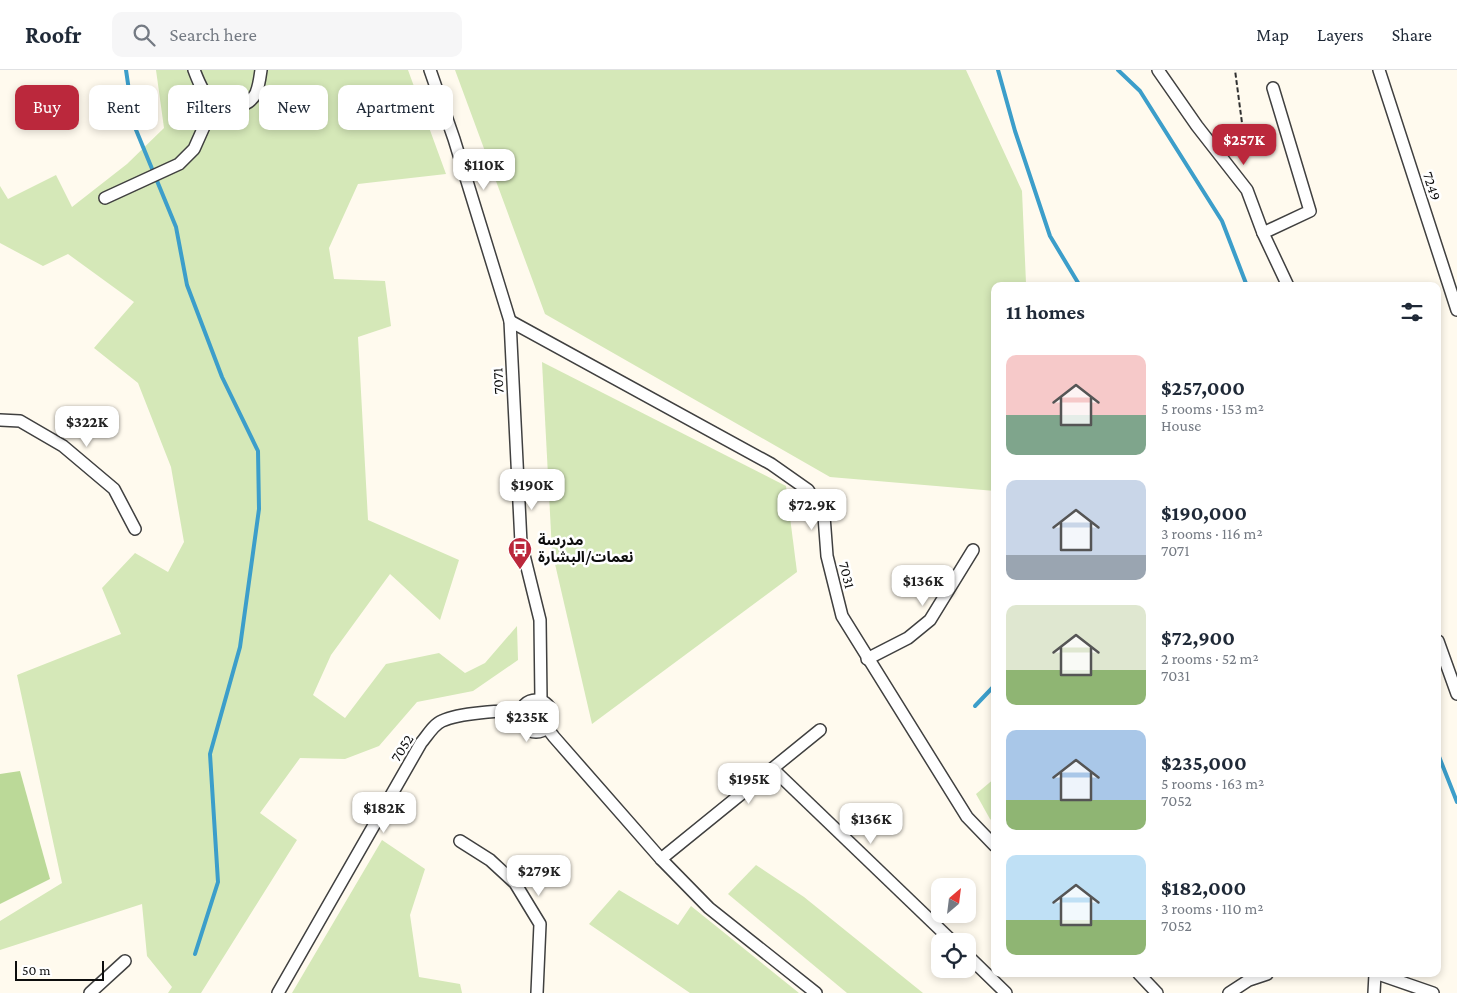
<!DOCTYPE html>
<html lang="en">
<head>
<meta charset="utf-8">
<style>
  body { margin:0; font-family:"Crimson Pro","Noto Sans Arabic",serif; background:#f6f6f7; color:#1f2937; height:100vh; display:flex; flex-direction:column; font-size:19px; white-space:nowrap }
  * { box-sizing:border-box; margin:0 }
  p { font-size:16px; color:#747a83 }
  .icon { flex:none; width:28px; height:28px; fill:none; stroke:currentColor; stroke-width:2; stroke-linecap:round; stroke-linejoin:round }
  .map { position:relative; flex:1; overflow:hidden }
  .panel { position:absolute; left:991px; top:212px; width:450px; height:695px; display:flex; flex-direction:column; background:#fff; border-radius:10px; box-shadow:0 2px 8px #0003 }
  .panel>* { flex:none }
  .banner { position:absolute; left:15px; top:15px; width:475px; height:45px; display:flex; gap:10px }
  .needle { width:32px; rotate:28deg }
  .controls { position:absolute; left:931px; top:808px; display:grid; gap:10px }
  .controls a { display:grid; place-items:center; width:45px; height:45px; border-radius:10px; background:#fff; box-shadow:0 2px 8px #0003; font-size:25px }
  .scale { position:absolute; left:15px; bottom:12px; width:89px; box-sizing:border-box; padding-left:5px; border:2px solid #0d0d0d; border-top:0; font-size:14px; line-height:18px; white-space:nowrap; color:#0d0d0d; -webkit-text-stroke:4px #fff; paint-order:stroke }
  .price { position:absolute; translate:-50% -42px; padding:0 11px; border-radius:10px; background:#fff; color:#222; font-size:16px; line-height:32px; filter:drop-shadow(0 1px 2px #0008) }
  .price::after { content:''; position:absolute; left:50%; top:30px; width:15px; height:11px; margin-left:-8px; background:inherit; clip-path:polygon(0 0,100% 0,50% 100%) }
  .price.current { background:#bb283c; color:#fff }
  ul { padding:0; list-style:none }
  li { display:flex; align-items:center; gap:15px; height:125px; padding:0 15px }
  li span { display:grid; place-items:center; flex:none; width:140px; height:100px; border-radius:10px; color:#555 }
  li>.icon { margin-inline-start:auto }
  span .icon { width:60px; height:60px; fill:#fffc; stroke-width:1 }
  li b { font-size:21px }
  h2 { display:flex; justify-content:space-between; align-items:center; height:60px; padding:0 15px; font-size:21px }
  .tag { padding:0 18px; border-radius:10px; background:#fff; box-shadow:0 2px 8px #0003; font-size:18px; line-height:45px }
  .tag.current { background:#bb283c; color:#fff }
  header { display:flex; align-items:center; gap:30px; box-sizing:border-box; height:70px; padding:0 25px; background:#fff; border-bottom:1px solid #e0e1e3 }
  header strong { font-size:24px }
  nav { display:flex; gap:28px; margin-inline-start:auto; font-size:18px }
  .search { width:350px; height:45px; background:#f6f6f7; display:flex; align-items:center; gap:12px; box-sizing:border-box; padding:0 18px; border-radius:10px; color:#747a83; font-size:19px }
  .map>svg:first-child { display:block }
  .green { fill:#d5e8b8 }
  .forest { fill:#bbd998 }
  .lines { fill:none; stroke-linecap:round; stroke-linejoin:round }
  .stream { stroke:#3c9eca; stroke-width:4 }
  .minor-casing { stroke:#404040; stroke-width:14 }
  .path { stroke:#2f2f2f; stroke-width:2; stroke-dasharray:5 2.5; stroke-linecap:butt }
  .minor { stroke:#fff; stroke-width:11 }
  .labels { text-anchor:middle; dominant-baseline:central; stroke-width:5; stroke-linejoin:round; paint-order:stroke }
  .street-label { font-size:15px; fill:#0d0d0d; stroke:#fff }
  .poi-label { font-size:15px; font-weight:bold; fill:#0d0d0d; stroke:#fff; text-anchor:start }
</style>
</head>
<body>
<header>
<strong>Roofr</strong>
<div class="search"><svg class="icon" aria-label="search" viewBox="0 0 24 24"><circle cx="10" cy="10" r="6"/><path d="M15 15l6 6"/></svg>Search here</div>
<nav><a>Map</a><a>Layers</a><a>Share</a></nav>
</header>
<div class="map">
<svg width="1457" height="923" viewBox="0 0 1457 923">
  <rect width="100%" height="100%" fill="#fffaee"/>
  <g class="green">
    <polygon points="156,0 408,0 446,104 358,114 329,178 334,209 385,211 391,256 358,267 368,450 459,490 440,550 390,504 331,585 313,625 345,648 386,594 439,583 465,603 485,593 517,556 518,590 473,621 417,632 379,676 345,689 300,688 260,743 297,770 201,923 168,923 172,917 147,886 142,834 0,880 0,851 62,813 17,605 121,564 102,518 135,483 168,502 184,472 171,397 138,313 94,278 134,232 68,184 43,196 0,173 0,116 8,129 56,105 72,137 127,94 164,58"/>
    <polygon points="455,0 966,0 1022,121 1026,213 1029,216 995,216 995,421 830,407 545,244"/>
    <polygon points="542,292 786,416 797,502 592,654 552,481"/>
    <polygon points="995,708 995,753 990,749 976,724"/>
    <polygon points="382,770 425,799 410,845 419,907 460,914 462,923 292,923"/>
    <polygon points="756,795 804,827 923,923 847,923 728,824"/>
    <polygon points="619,820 678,855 691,836 799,923 690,923 589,854"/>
  </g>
  <polygon class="forest" points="20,701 50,809 0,834 0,704"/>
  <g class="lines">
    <g class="stream">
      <polyline points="126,0 134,55 176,157 187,215 222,307 258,381 259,439 240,577 210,684 218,812 195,884"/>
      <polyline points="998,0 1015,61 1050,166 1080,216"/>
      <polyline points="1118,0 1140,21 1222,151 1247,216"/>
      <polyline points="975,636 995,615"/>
      <polyline points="1438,684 1457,732"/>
    </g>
    <g class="minor-casing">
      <g id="minor">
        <path d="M194,0C198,10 203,24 211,30C224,40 248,40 256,23C259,16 260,7 261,0"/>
        <polyline points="430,0 454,69 510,251 521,473 540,550 541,630"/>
        <polyline points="1158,0 1197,56 1247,120 1263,163 1288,216"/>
        <polyline points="1379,0 1457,240"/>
        <polyline points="105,128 179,94 194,79 215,32"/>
        <polyline points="1263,163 1310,141 1273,18"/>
        <polyline points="510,251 771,394 808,420 824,446 827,486 842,546 967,747 995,776"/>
        <polyline points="0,350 20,351 63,376 114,419 135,459"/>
        <polyline points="1438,571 1457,624"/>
        <polyline points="867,589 908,568 930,550 973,480"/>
        <circle cx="536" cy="646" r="16"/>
        <polyline points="547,658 554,667 661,789 709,838 816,923"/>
        <polyline points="773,699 952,871"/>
        <polyline points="460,771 490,790 515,813 540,854 537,923"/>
        <polyline points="661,789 820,660"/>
        <polyline points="968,886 1006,923"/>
        <polyline points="1139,904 1157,923"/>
        <polyline points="1378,904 1433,923"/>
        <polyline points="90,923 125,891"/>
        <path d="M278,923L421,673C427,666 434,654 442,651C459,643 502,640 520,642"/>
        <polyline points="1229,923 1249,910 1267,904"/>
        <polyline points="1374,923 1375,904"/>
      </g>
    </g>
    <polyline class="path" points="1227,78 1242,53 1235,0"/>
    <use href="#minor" class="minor"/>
  </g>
  <defs>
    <g id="bus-pin" transform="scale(1.25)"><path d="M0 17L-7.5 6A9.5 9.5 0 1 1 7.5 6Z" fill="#bb283c" stroke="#fff"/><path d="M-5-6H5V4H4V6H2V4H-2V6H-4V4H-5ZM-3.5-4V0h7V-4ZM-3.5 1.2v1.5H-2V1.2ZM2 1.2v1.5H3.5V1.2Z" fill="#fff"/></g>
  </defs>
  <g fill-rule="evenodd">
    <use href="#bus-pin" x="520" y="479"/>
  </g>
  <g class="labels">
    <g class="street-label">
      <text transform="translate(1432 116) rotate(72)">7249</text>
      <text transform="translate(498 311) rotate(-93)">7071</text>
      <text transform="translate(847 505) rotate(76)">7031</text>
      <text transform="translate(402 678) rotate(-58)">7052</text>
    </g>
    <g class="poi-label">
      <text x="538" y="470">مدرسة<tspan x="538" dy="17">نعمات/البشارة</tspan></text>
    </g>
  </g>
</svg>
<div class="controls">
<a><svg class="needle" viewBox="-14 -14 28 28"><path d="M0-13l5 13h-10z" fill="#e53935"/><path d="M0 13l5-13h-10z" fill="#747a83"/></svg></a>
<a><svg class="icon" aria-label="locate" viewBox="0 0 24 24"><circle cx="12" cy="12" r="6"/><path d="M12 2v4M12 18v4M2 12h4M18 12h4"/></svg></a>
</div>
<div class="scale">50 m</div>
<b class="price current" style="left:1244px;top:96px">$257K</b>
<b class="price" style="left:484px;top:121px">$110K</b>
<b class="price" style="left:87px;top:378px">$322K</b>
<b class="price" style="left:532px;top:441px">$190K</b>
<b class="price" style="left:812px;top:461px">$72.9K</b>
<b class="price" style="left:923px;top:537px">$136K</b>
<b class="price" style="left:527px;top:673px">$235K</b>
<b class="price" style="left:749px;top:735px">$195K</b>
<b class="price" style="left:384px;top:764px">$182K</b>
<b class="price" style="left:871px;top:775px">$136K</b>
<b class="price" style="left:539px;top:827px">$279K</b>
<div class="banner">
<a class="tag current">Buy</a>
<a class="tag">Rent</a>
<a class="tag">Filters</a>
<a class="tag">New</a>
<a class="tag">Apartment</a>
</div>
<section class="panel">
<h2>11 homes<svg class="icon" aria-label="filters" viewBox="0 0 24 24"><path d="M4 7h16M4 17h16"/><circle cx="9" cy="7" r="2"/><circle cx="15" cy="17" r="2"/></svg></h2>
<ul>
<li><span style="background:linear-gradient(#f6c9c9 60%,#7fa58c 0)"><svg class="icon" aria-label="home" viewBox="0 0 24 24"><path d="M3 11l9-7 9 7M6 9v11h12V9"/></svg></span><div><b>$257,000</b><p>5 rooms · 153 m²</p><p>House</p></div></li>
<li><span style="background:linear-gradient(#c9d6e8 75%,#9aa5b1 0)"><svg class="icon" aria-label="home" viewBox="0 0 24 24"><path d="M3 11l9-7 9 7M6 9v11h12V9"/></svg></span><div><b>$190,000</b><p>3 rooms · 116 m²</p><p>7071</p></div></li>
<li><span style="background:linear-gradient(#dfe7d0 65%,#8fb573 0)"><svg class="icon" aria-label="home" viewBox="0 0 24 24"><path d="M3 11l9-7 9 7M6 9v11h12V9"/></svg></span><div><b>$72,900</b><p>2 rooms · 52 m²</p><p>7031</p></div></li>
<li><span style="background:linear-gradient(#a9c7e8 70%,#8fb573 0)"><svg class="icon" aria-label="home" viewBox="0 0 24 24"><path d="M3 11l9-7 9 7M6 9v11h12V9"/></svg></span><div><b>$235,000</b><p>5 rooms · 163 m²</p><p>7052</p></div></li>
<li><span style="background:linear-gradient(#bfe0f5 65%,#8fb573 0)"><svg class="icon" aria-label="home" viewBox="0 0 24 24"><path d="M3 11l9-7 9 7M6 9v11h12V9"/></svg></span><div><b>$182,000</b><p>3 rooms · 110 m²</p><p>7052</p></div></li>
</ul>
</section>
</div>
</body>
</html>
